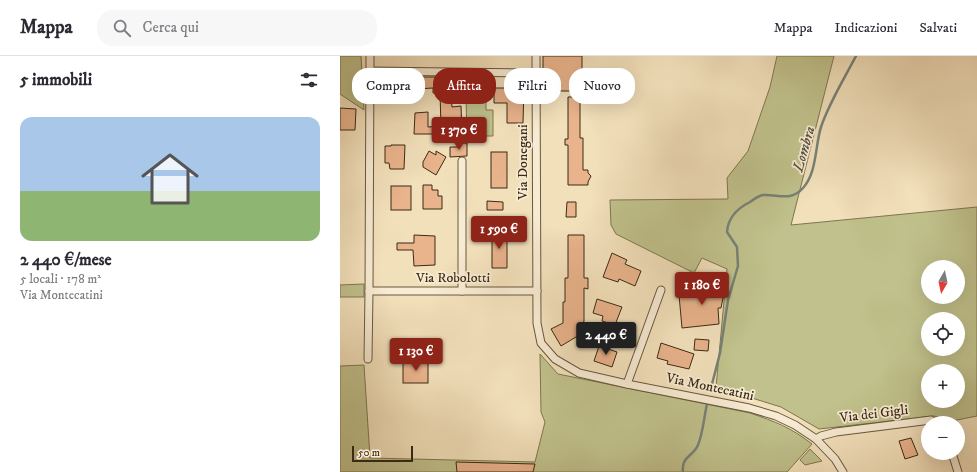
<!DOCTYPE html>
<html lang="it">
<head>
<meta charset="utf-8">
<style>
  body { margin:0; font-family:"IM FELL DW Pica",serif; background:#f7f7f7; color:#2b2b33; height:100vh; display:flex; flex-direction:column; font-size:15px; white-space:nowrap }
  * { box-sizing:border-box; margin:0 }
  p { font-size:13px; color:#7c7c81 }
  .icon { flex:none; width:22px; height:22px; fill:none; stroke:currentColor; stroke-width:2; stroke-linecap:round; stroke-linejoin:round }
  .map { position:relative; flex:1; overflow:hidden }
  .drawer { display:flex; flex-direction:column; background:#fff; width:340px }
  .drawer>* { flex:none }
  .top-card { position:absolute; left:12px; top:12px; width:380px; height:36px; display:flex; gap:8px }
  .needle { width:26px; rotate:189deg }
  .fabs { position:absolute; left:581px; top:204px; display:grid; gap:8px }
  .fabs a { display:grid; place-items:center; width:44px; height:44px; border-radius:50%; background:#fff; box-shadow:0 4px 16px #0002; font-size:20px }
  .scale { position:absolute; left:12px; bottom:10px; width:61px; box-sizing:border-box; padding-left:4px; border:2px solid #3b2b16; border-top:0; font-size:11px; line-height:14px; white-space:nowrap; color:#3b2b16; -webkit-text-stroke:3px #f7ebd3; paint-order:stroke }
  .price { position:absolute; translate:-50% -34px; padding:0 9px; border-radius:4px; background:#8f2418; color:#fff; font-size:13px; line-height:26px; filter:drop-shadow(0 1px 2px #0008) }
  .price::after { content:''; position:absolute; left:50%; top:24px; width:12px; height:9px; margin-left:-6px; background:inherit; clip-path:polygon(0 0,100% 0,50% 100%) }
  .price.selected { background:#222; color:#fff }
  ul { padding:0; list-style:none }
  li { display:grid; align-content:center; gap:8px; height:212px; padding:0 20px }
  li span { display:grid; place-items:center; height:124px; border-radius:12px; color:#555 }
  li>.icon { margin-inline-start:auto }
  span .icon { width:72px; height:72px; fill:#fffc; stroke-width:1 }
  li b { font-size:17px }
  h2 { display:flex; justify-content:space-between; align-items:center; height:48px; padding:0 20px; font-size:17px }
  .chip { padding:0 14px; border-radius:16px; background:#fff; box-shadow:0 4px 16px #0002; font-size:14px; line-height:36px }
  .chip.selected { background:#8f2418; color:#fff }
  header { display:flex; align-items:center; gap:24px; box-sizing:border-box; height:56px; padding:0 20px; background:#fff; border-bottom:1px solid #e1e1e2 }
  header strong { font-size:19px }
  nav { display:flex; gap:22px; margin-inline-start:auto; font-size:14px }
  .search { width:280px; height:36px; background:#f7f7f7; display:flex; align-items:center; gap:10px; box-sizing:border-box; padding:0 14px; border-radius:16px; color:#7c7c81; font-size:15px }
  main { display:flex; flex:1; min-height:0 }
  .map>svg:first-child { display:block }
  .green { fill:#c0c18c; stroke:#7e7651; fill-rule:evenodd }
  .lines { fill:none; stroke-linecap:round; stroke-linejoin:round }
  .stream { stroke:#768178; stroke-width:2.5 }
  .building { fill:#e9b38c; stroke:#3b2b16 }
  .street-casing { stroke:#69583f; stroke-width:9 }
  .street { stroke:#f7ebd3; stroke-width:7 }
  .labels { text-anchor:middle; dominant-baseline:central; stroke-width:3.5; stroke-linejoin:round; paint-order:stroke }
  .street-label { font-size:14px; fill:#3b2b16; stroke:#f7ebd3 }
  .water-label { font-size:15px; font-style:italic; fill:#544f3f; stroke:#f7ebd3 }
</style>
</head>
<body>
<header>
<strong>Mappa</strong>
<div class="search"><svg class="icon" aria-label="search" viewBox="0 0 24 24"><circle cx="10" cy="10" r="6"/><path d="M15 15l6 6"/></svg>Cerca qui</div>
<nav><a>Mappa</a><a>Indicazioni</a><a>Salvati</a></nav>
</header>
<main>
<section class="drawer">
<h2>5 immobili<svg class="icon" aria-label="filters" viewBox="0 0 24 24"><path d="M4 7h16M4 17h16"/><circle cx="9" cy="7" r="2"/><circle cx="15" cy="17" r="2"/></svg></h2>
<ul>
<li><span style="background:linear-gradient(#a9c7e8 60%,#8fb573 0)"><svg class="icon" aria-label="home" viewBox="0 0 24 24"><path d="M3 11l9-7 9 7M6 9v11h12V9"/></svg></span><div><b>2 440 €/mese</b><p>5 locali · 178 m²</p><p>Via Montecatini</p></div></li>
</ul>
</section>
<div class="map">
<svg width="637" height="416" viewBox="0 0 637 416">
  <rect width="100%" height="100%" fill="#f2e0bb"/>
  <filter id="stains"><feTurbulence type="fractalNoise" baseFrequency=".005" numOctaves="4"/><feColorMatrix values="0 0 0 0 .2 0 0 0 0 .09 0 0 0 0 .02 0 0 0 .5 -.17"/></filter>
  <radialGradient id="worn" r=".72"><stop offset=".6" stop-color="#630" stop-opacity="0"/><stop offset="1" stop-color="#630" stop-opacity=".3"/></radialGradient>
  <g class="green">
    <polygon points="0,0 21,0 24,54 0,38"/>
    <path d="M437,0H494L451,169L637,151V360L612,365L594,360L479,373L441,351L376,331L387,213L362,202L354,217L276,178L271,169L270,144L388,143L387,122L408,95L430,31ZM588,211H618V241H588ZM588,263H618V293H588ZM588,315H618V345H588Z"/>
    <polygon points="139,21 144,22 152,21 146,30 146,54 153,54 153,80 127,80 126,42 139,42"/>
    <polygon points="24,228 24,241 0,241 0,229"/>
    <path d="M200,298L218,318L410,357C436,366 450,371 472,388L447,416H0V310L24,309L30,402L195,406L205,366L201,356Z"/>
    <polygon points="470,393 482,405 465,409 460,404"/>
  </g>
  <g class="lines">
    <g class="stream">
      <path d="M371,332L380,297L388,244L398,210L397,191L387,176C388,161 398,152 410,146C414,143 418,140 423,139C438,138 451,146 463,132C477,117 475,90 481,71C489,47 504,23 516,0"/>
      <path d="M343,416C341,400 353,401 358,389C363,377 364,361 367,348"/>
    </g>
  </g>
  <g class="building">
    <polygon points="203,0 242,0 242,16 259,16 259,35 252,35 252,22 232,22 232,35 203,35"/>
    <polygon points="76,21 131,21 131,37 111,37 112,51 121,50 122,77 103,77 104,85 96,85 95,78 74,78 75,57 88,56 88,71 101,70 100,37 93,37 93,32 76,33"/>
    <polygon points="175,31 184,31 183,67 167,67 167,47 154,47 154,32 175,32"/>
    <polygon points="228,41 240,41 240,82 243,82 243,114 248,114 248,117 251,120 248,126 248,129 228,129 228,89 225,89 225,83 228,83"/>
    <polygon points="0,52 16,53 15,74 0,74"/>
    <polygon points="118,87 127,87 127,100 110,101 110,91 118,91"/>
    <polygon points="51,89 65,89 64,113 50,113 49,107 45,107 45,90 51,90"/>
    <polygon points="89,95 96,99 96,95 106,101 96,119 83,111 83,106"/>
    <rect x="151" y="96" width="16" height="36"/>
    <polygon points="83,129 92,129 92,134 98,134 98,140 102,140 102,153 83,153"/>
    <rect x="51" y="130" width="20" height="24"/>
    <polygon points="147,145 163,146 163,154 147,154"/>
    <polygon points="227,146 236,146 236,161 226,161"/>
    <polygon points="152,176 167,177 167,212 152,212"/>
    <polygon points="74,179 95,180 95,209 74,210 73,194 57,194 57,187 74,187"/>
    <polygon points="228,179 244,179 244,222 248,222 248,233 244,232 244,265 241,272 244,273 244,283 247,274 255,276 252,286 236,281 221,290 211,273 223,267 223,246 225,246 225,222 228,222"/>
    <polygon points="272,197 287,204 285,208 301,215 295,230 279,223 278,226 263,221"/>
    <polygon points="360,220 381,231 381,237 384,237 381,252 378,252 379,268 342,272 339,239 361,237"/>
    <polygon points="257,243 282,251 275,269 262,265 263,260 253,257"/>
    <polygon points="355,283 369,284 368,295 354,294"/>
    <polygon points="321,287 354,298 349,313 327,308 328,305 317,302"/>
    <polygon points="259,290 277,296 272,311 254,305"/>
    <rect x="63" y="305" width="25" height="22"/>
    <polygon points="571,382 578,399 565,403 559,385"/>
    <polygon points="116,406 195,408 193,416 117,416"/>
  </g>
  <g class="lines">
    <g class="street-casing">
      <g id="street">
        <polyline points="30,0 29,235 197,235"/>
        <polyline points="196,0 197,267 201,287 215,303 239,317 287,328 409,352 436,360 455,369 476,383 495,403 503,416"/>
        <polyline points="30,15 196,17"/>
        <polyline points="122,235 122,105"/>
        <polyline points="28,303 29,235"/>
        <polyline points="287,328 321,234"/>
        <polyline points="476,383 481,380 496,376 591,364 595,367"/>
        <polyline points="612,397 618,416"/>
      </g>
    </g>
    <use href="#street" class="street"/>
  </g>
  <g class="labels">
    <g class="street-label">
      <text transform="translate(183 106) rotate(-90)">Via Donegani</text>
      <text x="113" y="222">Via Robolotti</text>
      <text transform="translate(370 331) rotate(12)">Via Montecatini</text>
      <text transform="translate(534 358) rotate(-7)">Via dei Gigli</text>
    </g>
    <g class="water-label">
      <text transform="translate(464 93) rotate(-74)">Lombra</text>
    </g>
  </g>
  <rect width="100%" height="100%" filter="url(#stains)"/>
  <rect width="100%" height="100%" fill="url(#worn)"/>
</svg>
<div class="fabs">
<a><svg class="needle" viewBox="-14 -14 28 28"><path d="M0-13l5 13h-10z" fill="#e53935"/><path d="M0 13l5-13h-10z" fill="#7c7c81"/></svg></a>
<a><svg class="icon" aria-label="locate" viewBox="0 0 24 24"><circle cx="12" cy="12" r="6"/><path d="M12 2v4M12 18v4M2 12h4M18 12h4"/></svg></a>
<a>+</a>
<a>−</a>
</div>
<div class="scale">50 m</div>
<b class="price" style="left:119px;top:95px">1 370 €</b>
<b class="price" style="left:159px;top:194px">1 590 €</b>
<b class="price" style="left:362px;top:250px">1 180 €</b>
<b class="price selected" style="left:266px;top:300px">2 440 €</b>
<b class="price" style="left:76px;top:316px">1 130 €</b>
<div class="top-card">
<a class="chip">Compra</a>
<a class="chip selected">Affitta</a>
<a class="chip">Filtri</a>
<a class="chip">Nuovo</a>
</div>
</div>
</main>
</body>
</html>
